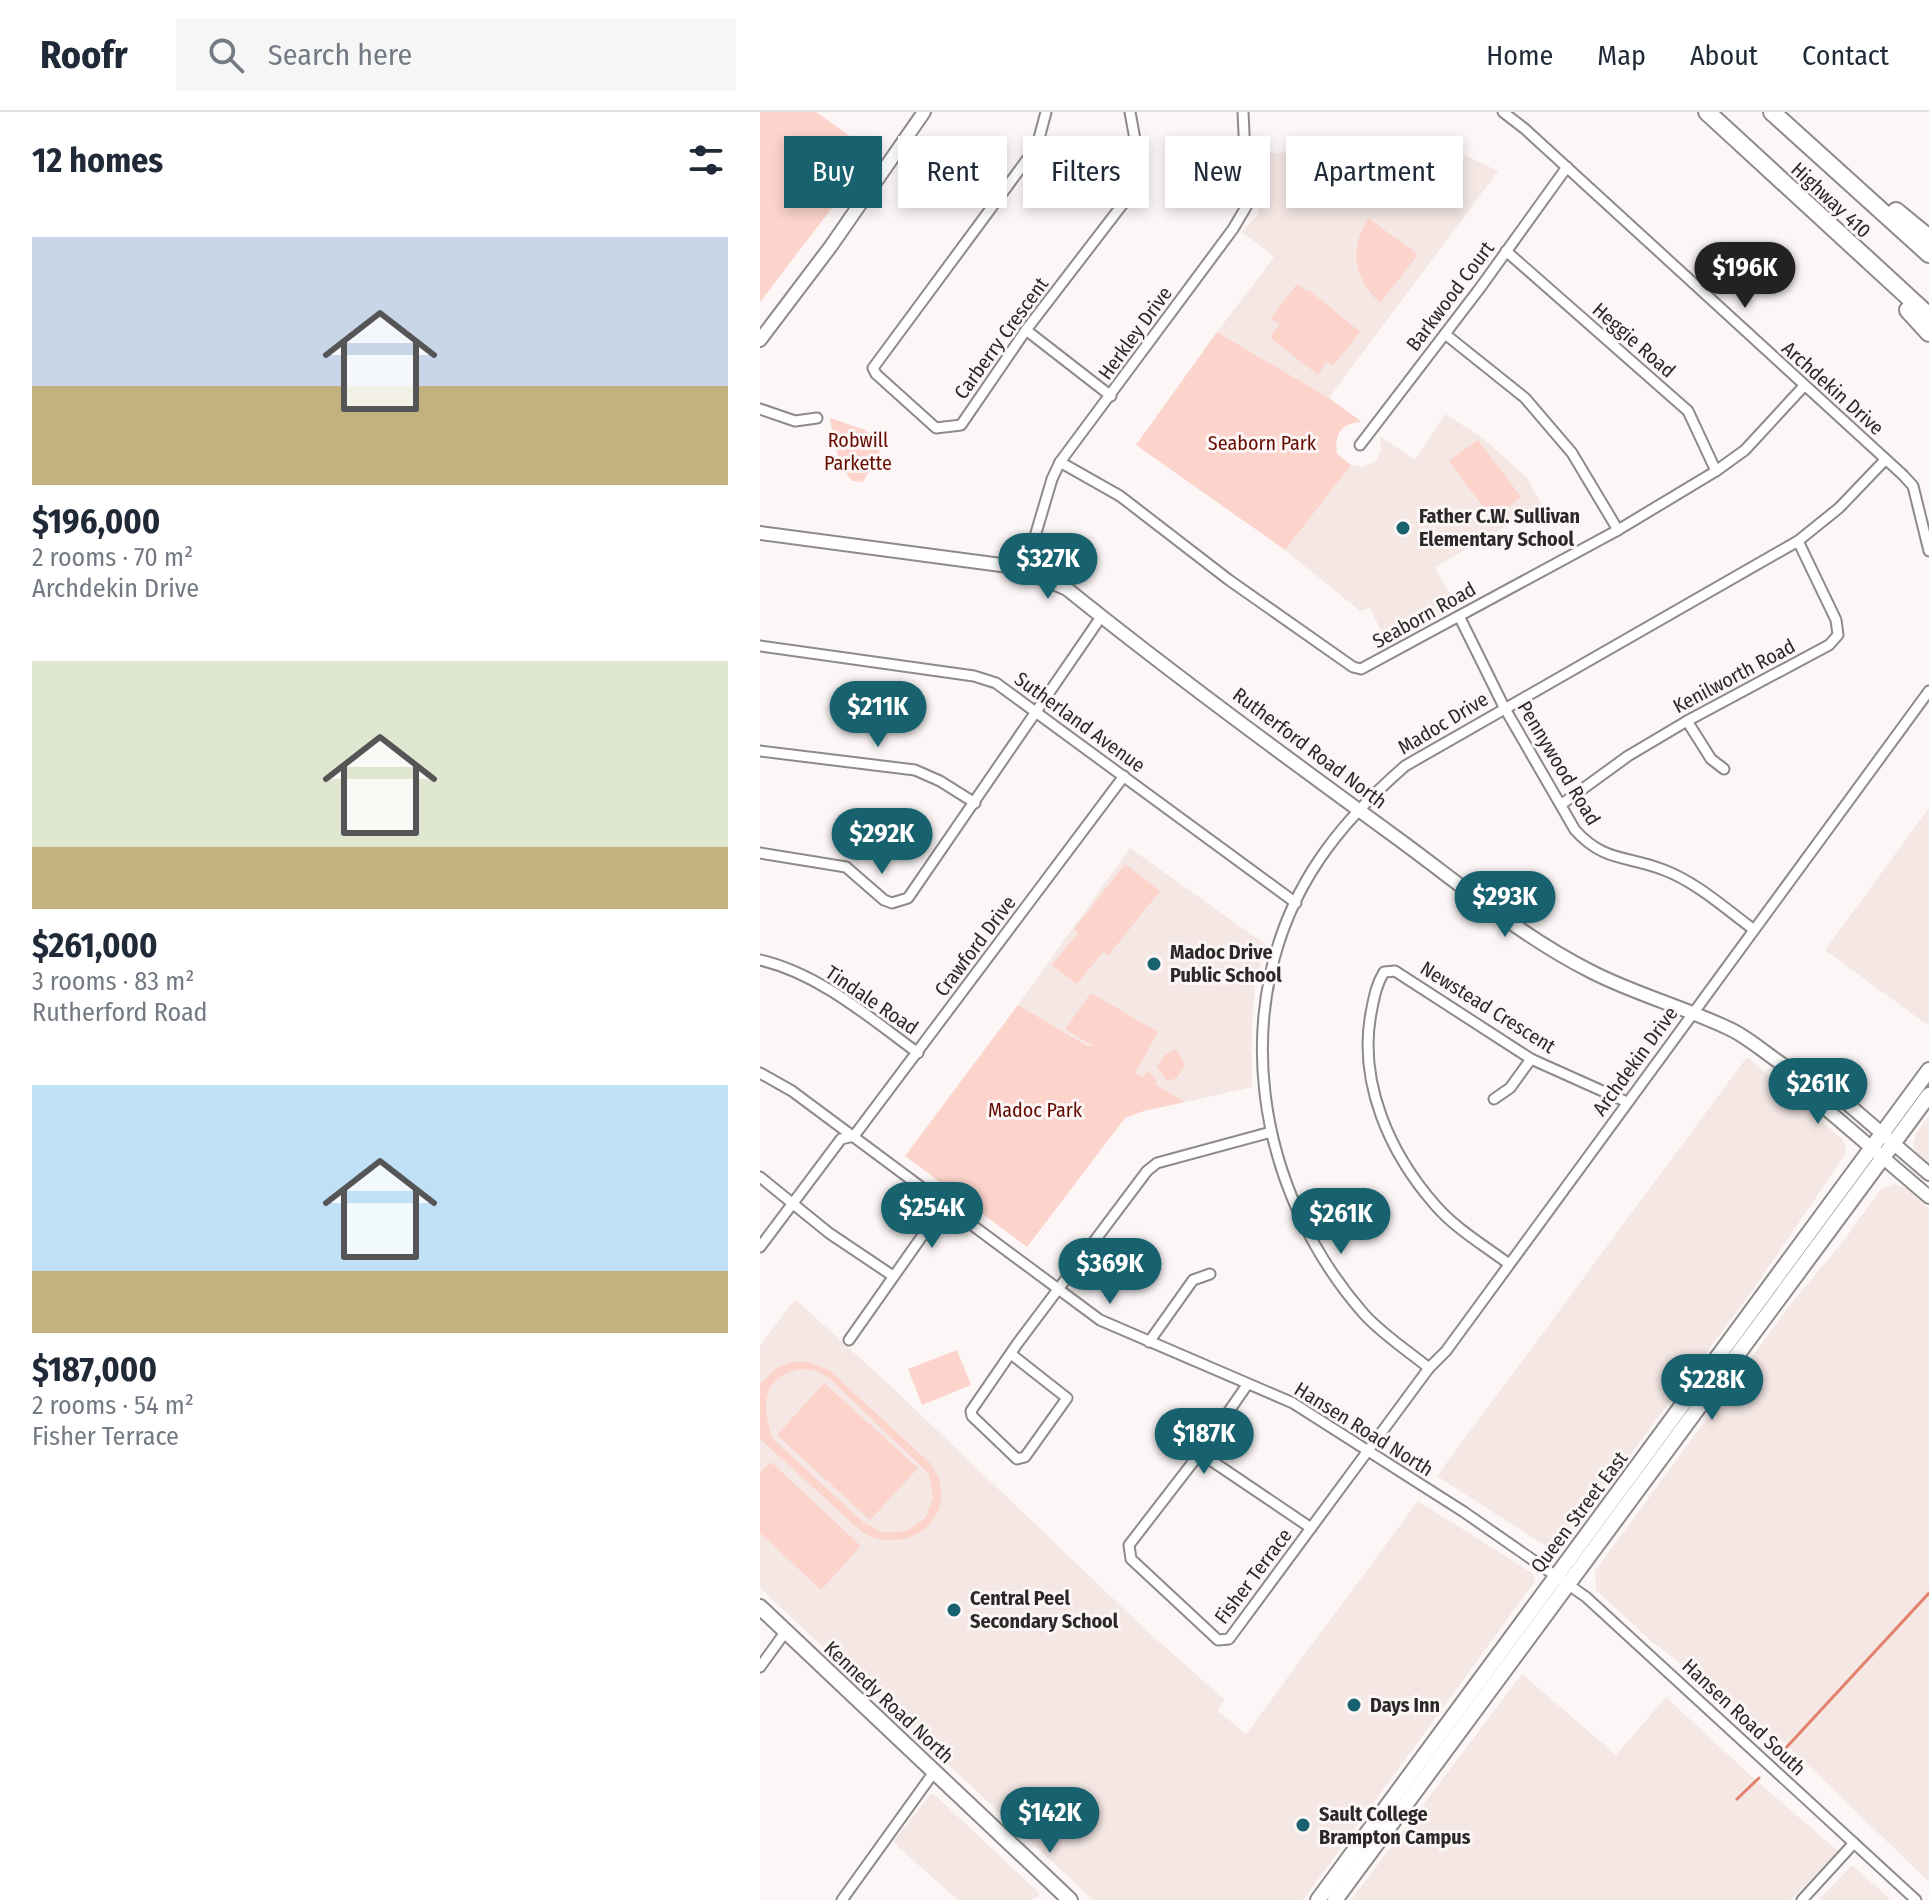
<!DOCTYPE html>
<html lang="en">
<head>
<meta charset="utf-8">
<style>
  body { margin:0; font-family:"Fira Sans Condensed",sans-serif; background:#f6f6f7; color:#1f2937; height:100vh; display:flex; flex-direction:column; font-size:30px; white-space:nowrap }
  * { box-sizing:border-box; margin:0 }
  p { font-size:26px; color:#747a83 }
  .icon { flex:none; width:44px; height:44px; fill:none; stroke:currentColor; stroke-width:2; stroke-linecap:round; stroke-linejoin:round }
  .map { position:relative; flex:1; overflow:hidden }
  .details { display:flex; flex-direction:column; background:#fff; width:760px }
  .details>* { flex:none }
  .hud { position:absolute; left:24px; top:24px; width:760px; height:72px; display:flex; gap:16px }
  .price { position:absolute; translate:-50% -68px; padding:0 18px; border-radius:28px; background:#18626f; color:#fff; font-size:26px; line-height:52px; filter:drop-shadow(0 2px 4px #0008) }
  .price::after { content:''; position:absolute; left:50%; top:48px; width:24px; height:18px; margin-left:-12px; background:inherit; clip-path:polygon(0 0,100% 0,50% 100%) }
  .price.active { background:#222; color:#fff }
  ul { padding:0; list-style:none }
  li { display:grid; align-content:center; gap:16px; height:424px; padding:0 32px }
  li span { display:grid; place-items:center; height:248px; border-radius:0px; color:#555 }
  li>.icon { margin-inline-start:auto }
  span .icon { width:144px; height:144px; fill:#fffc; stroke-width:1 }
  li b { font-size:34px }
  h2 { display:flex; justify-content:space-between; align-items:center; height:96px; padding:0 32px; font-size:34px }
  .tag { padding:0 28px; border-radius:0px; background:#fff; box-shadow:0 4px 12px #0003; font-size:28px; line-height:72px }
  .tag.active { background:#18626f; color:#fff }
  header { display:flex; align-items:center; gap:48px; box-sizing:border-box; height:112px; padding:0 40px; background:#fff; border-bottom:2px solid #e0e1e3 }
  header strong { font-size:38px }
  nav { display:flex; gap:44px; margin-inline-start:auto; font-size:28px }
  .search { width:560px; height:72px; background:#f6f6f7; display:flex; align-items:center; gap:20px; box-sizing:border-box; padding:0 28px; border-radius:0px; color:#747a83; font-size:30px }
  main { display:flex; flex:1; min-height:0 }
  .map>svg:first-child { display:block }
  .built { fill:#f4e7e4 }
  .green { fill:#fcd4cb; fill-rule:evenodd }
  .lines { fill:none; stroke-linecap:round; stroke-linejoin:round }
  .stream { stroke:#e2806b; stroke-width:3 }
  .minor-casing { stroke:#8e8a89; stroke-width:13 }
  .tertiary-casing { stroke:#8e8a89; stroke-width:16 }
  .secondary-casing { stroke:#8e8a89; stroke-width:18 }
  .motorway-casing { stroke:#8e8a89; stroke-width:20 }
  .minor { stroke:#fff; stroke-width:9 }
  .tertiary { stroke:#fff; stroke-width:12 }
  .secondary { stroke:#fff; stroke-width:14 }
  .motorway { stroke:#fff; stroke-width:16 }
  .poi-dot { fill:#18626f; stroke:#fcf7f6; stroke-width:3 }
  .labels { text-anchor:middle; dominant-baseline:central; stroke-width:6; stroke-linejoin:round; paint-order:stroke }
  .street-label { font-size:20px; fill:#2a2828; stroke:#fcf7f6 }
  .park-label { font-size:20px; fill:#650b00; stroke:#fcf7f6 }
  .poi-label { font-size:20px; font-weight:bold; fill:#2a2828; stroke:#fcf7f6; text-anchor:start }
</style>
</head>
<body>
<header>
<strong>Roofr</strong>
<div class="search"><svg class="icon" aria-label="search" viewBox="0 0 24 24"><circle cx="10" cy="10" r="6"/><path d="M15 15l6 6"/></svg>Search here</div>
<nav><a>Home</a><a>Map</a><a>About</a><a>Contact</a></nav>
</header>
<main>
<section class="details">
<h2>12 homes<svg class="icon" aria-label="filters" viewBox="0 0 24 24"><path d="M4 7h16M4 17h16"/><circle cx="9" cy="7" r="2"/><circle cx="15" cy="17" r="2"/></svg></h2>
<ul>
<li><span style="background:linear-gradient(#c9d6e8 60%,#c2b280 0)"><svg class="icon" aria-label="home" viewBox="0 0 24 24"><path d="M3 11l9-7 9 7M6 9v11h12V9"/></svg></span><div><b>$196,000</b><p>2 rooms · 70 m²</p><p>Archdekin Drive</p></div></li>
<li><span style="background:linear-gradient(#dfe7d0 75%,#c2b280 0)"><svg class="icon" aria-label="home" viewBox="0 0 24 24"><path d="M3 11l9-7 9 7M6 9v11h12V9"/></svg></span><div><b>$261,000</b><p>3 rooms · 83 m²</p><p>Rutherford Road</p></div></li>
<li><span style="background:linear-gradient(#bfe0f5 75%,#c2b280 0)"><svg class="icon" aria-label="home" viewBox="0 0 24 24"><path d="M3 11l9-7 9 7M6 9v11h12V9"/></svg></span><div><b>$187,000</b><p>2 rooms · 54 m²</p><p>Fisher Terrace</p></div></li>
</ul>
</section>
<div class="map">
<svg width="1169" height="1788" viewBox="0 0 1169 1788">
  <rect width="100%" height="100%" fill="#fcf7f6"/>
  <g class="built">
    <polygon points="693,38 738,59 569,286 457,220 514,145 482,120 497,104 502,81 501,41"/>
    <polygon points="685,302 723,326 767,366 782,393 675,455 697,496 628,533 610,496 600,499 525,438 591,353 602,355 616,349 621,338 620,324 655,348"/>
    <polygon points="1169,696 1169,914 1065,838"/>
    <polygon points="370,736 506,833 495,872 492,915 492,975 425,990 258,893"/>
    <polygon points="987,945 1082,1027 1086,1035 1084,1044 995,1175 802,1435 790,1437 677,1364"/>
    <polygon points="1169,1004 1169,1053 1156,1041 1153,1032 1156,1021"/>
    <polygon points="1135,1072 1146,1076 1169,1097 1169,1770 1025,1631 891,1529 836,1478 835,1459 1030,1193 1085,1127 1120,1078"/>
    <polygon points="35,1187 136,1279 387,1519 465,1588 457,1598 486,1622 658,1389 772,1461 775,1469 543,1788 333,1788 0,1476 0,1234"/>
    <polygon points="762,1562 856,1643 906,1585 991,1664 1078,1739 1031,1788 591,1788"/>
    <polygon points="171,1682 175,1683 280,1782 272,1788 198,1788 138,1735 134,1729"/>
    <polygon points="1092,1753 1131,1788 1059,1788"/>
  </g>
  <g class="green">
    <polygon points="0,0 56,0 114,41 0,190"/>
    <path d="M608,106L655,140L656,145L620,191C593,164 589,140 608,106Z"/>
    <polygon points="537,172 547,179 549,178 600,220 573,254 567,249 558,263 512,227 511,223 520,213 511,206"/>
    <path d="M457,220L569,286L602,310C581,310 574,323 577,342L591,353L525,438L376,333Z"/>
    <path d="M70,306L105,318L118,329L121,351L107,362L103,370L92,369C76,351 74,328 70,306Z"/>
    <polygon points="718,328 761,385 732,407 689,349"/>
    <polygon points="365,752 400,779 348,844 343,840 317,872 292,853 318,821 314,817"/>
    <polygon points="331,881 398,920 375,961 382,965 389,959 397,969 396,973 425,990 384,999 365,1006 267,1135 145,1044 258,893 328,934 333,934 305,917"/>
    <polygon points="414,937 418,939 425,954 417,966 407,969 397,955 405,943"/>
    <polygon points="197,1238 211,1273 162,1293 148,1257"/>
    <path d="M31,1250H48L69,1258L170,1351C204,1397 155,1447 103,1421L0,1327V1272L17,1256ZM42,1257L56,1259L69,1266L169,1362L173,1385L166,1405L147,1419L124,1421L104,1411L13,1327C0,1294 3,1263 42,1257Z"/>
    <polygon points="64,1271 158,1356 110,1408 17,1323"/>
    <polygon points="11,1350 101,1434 61,1478 0,1421 0,1361"/>
  </g>
  <g class="lines">
    <g class="stream">
      <polyline points="1024,1638 1169,1481"/>
      <polyline points="977,1687 999,1666"/>
    </g>
    <g class="minor-casing">
      <g id="minor">
        <polyline points="286,0 277,34 113,256 116,262 176,316 201,313 266,218 372,80 380,55 370,0"/>
        <polyline points="743,0 765,17 1143,363 1153,374 1169,439"/>
        <polyline points="746,139 928,299 956,359"/>
        <polyline points="266,218 351,284"/>
        <polyline points="685,222 765,286 812,341 858,418"/>
        <polyline points="0,297 35,309 57,306"/>
        <polyline points="600,333 720,176 807,55"/>
        <polyline points="300,350 360,384 469,468 593,555 601,557 858,418 956,359 985,338 1044,274"/>
        <polyline points="265,458 292,367 300,350 473,117 486,95 487,86 483,0"/>
        <path d="M699,504L744,595L815,718C845,751 867,743 904,758C936,770 966,797 993,817"/>
        <polyline points="0,534 214,564 236,571 536,791"/>
        <polyline points="927,609 951,647 964,657"/>
        <polyline points="0,639 155,658 180,669 215,691"/>
        <polyline points="802,692 868,644 927,609 1069,533 1078,523 1076,508 1038,429"/>
        <polyline points="0,741 86,755 124,788 132,791 148,786 341,505"/>
        <path d="M0,848C60,862 110,906 158,941"/>
        <polyline points="0,961 32,979 340,1208 533,1291 704,1400 826,1485 1156,1788"/>
        <polyline points="734,987 750,976 771,947"/>
        <polyline points="94,1024 364,664"/>
        <polyline points="0,1065 69,1121 133,1164"/>
        <polyline points="0,1135 81,1027 94,1024"/>
        <path d="M749,1152C725,1134 696,1117 676,1094C630,1042 598,971 611,901C614,886 616,873 624,860L635,859L771,947L867,990"/>
        <polyline points="89,1228 184,1093"/>
        <polyline points="389,1230 433,1168 450,1162"/>
        <polyline points="251,1242 307,1286 265,1345 257,1347 212,1304 211,1299 257,1232 387,1059 397,1051 511,1020"/>
        <path d="M669,1256C648,1239 622,1222 604,1202C495,1078 464,889 559,748C583,712 613,682 645,654L1038,429L1079,396L1125,348"/>
        <polyline points="487,1273 440,1341 369,1433 371,1447 458,1528 469,1527 669,1256 686,1239 1169,579"/>
        <polyline points="440,1341 551,1416"/>
        <polyline points="0,1555 26,1519"/>
        <polyline points="82,1788 174,1660"/>
        <polyline points="1042,1788 1094,1731"/>
      </g>
    </g>
    <g class="tertiary-casing">
      <g id="tertiary">
        <polyline points="0,228 71,134 164,0"/>
        <path d="M0,421L256,455L307,477C414,563 526,645 637,726C700,772 762,825 832,860C877,883 927,896 972,918C1002,933 1027,964 1061,969L1169,1062"/>
        <polyline points="1050,967 1051,984 1169,1085"/>
      </g>
    </g>
    <g class="secondary-casing">
      <g id="secondary">
        <polyline points="0,1495 310,1788"/>
        <polyline points="558,1788 1169,958"/>
        <polyline points="575,1788 1169,983"/>
      </g>
    </g>
    <g class="motorway-casing">
      <g id="motorway">
        <polyline points="947,0 1169,204"/>
        <polyline points="1012,0 1169,142"/>
        <polyline points="1136,99 1169,126"/>
        <polyline points="1148,198 1169,221"/>
      </g>
    </g>
    <use href="#minor" class="minor"/>
    <use href="#tertiary" class="tertiary"/>
    <use href="#secondary" class="secondary"/>
    <use href="#motorway" class="motorway"/>
  </g>
  <g class="poi-dot">
    <circle cx="643" cy="416" r="8"/>
    <circle cx="394" cy="852" r="8"/>
    <circle cx="194" cy="1498" r="8"/>
    <circle cx="594" cy="1593" r="8"/>
    <circle cx="543" cy="1713" r="8"/>
  </g>
  <g class="labels">
    <g class="street-label">
      <text transform="translate(1071 88) rotate(43)">Highway 410</text>
      <text transform="translate(690 184) rotate(-53)">Barkwood Court</text>
      <text transform="translate(375 221) rotate(-54)">Herkley Drive</text>
      <text transform="translate(241 226) rotate(-54)">Carberry Crescent</text>
      <text transform="translate(874 228) rotate(41)">Heggie Road</text>
      <text transform="translate(1073 276) rotate(42)">Archdekin Drive</text>
      <text transform="translate(664 503) rotate(-29)">Seaborn Road</text>
      <text transform="translate(974 564) rotate(-28)">Kenilworth Road</text>
      <text transform="translate(320 610) rotate(36)">Sutherland Avenue</text>
      <text transform="translate(683 611) rotate(-31)">Madoc Drive</text>
      <text transform="translate(550 636) rotate(37)">Rutherford Road North</text>
      <text transform="translate(799 651) rotate(59)">Pennywood Road</text>
      <text transform="translate(215 834) rotate(-53)">Crawford Drive</text>
      <text transform="translate(112 888) rotate(34)">Tindale Road</text>
      <text transform="translate(728 895) rotate(32)">Newstead Crescent</text>
      <text transform="translate(875 949) rotate(-54)">Archdekin Drive</text>
      <text transform="translate(604 1317) rotate(32)">Hansen Road North</text>
      <text transform="translate(819 1400) rotate(-53)">Queen Street East</text>
      <text transform="translate(493 1464) rotate(-53)">Fisher Terrace</text>
      <text transform="translate(129 1590) rotate(43)">Kennedy Road North</text>
      <text transform="translate(984 1605) rotate(43)">Hansen Road South</text>
    </g>
    <g class="park-label">
      <text x="98" y="328">Robwill<tspan x="98" dy="23">Parkette</tspan></text>
      <text x="502" y="331">Seaborn Park</text>
      <text x="275" y="998">Madoc Park</text>
    </g>
    <g class="poi-label">
      <text x="659" y="404">Father C.W. Sullivan<tspan x="659" dy="23">Elementary School</tspan></text>
      <text x="410" y="840">Madoc Drive<tspan x="410" dy="23">Public School</tspan></text>
      <text x="210" y="1486">Central Peel<tspan x="210" dy="23">Secondary School</tspan></text>
      <text x="610" y="1593">Days Inn</text>
      <text x="559" y="1702">Sault College<tspan x="559" dy="23">Brampton Campus</tspan></text>
    </g>
  </g>
</svg>
<b class="price active" style="left:985px;top:198px">$196K</b>
<b class="price" style="left:288px;top:489px">$327K</b>
<b class="price" style="left:118px;top:637px">$211K</b>
<b class="price" style="left:122px;top:764px">$292K</b>
<b class="price" style="left:745px;top:827px">$293K</b>
<b class="price" style="left:1058px;top:1014px">$261K</b>
<b class="price" style="left:172px;top:1138px">$254K</b>
<b class="price" style="left:581px;top:1144px">$261K</b>
<b class="price" style="left:350px;top:1194px">$369K</b>
<b class="price" style="left:952px;top:1310px">$228K</b>
<b class="price" style="left:444px;top:1364px">$187K</b>
<b class="price" style="left:290px;top:1743px">$142K</b>
<div class="hud">
<a class="tag active">Buy</a>
<a class="tag">Rent</a>
<a class="tag">Filters</a>
<a class="tag">New</a>
<a class="tag">Apartment</a>
</div>
</div>
</main>
</body>
</html>
